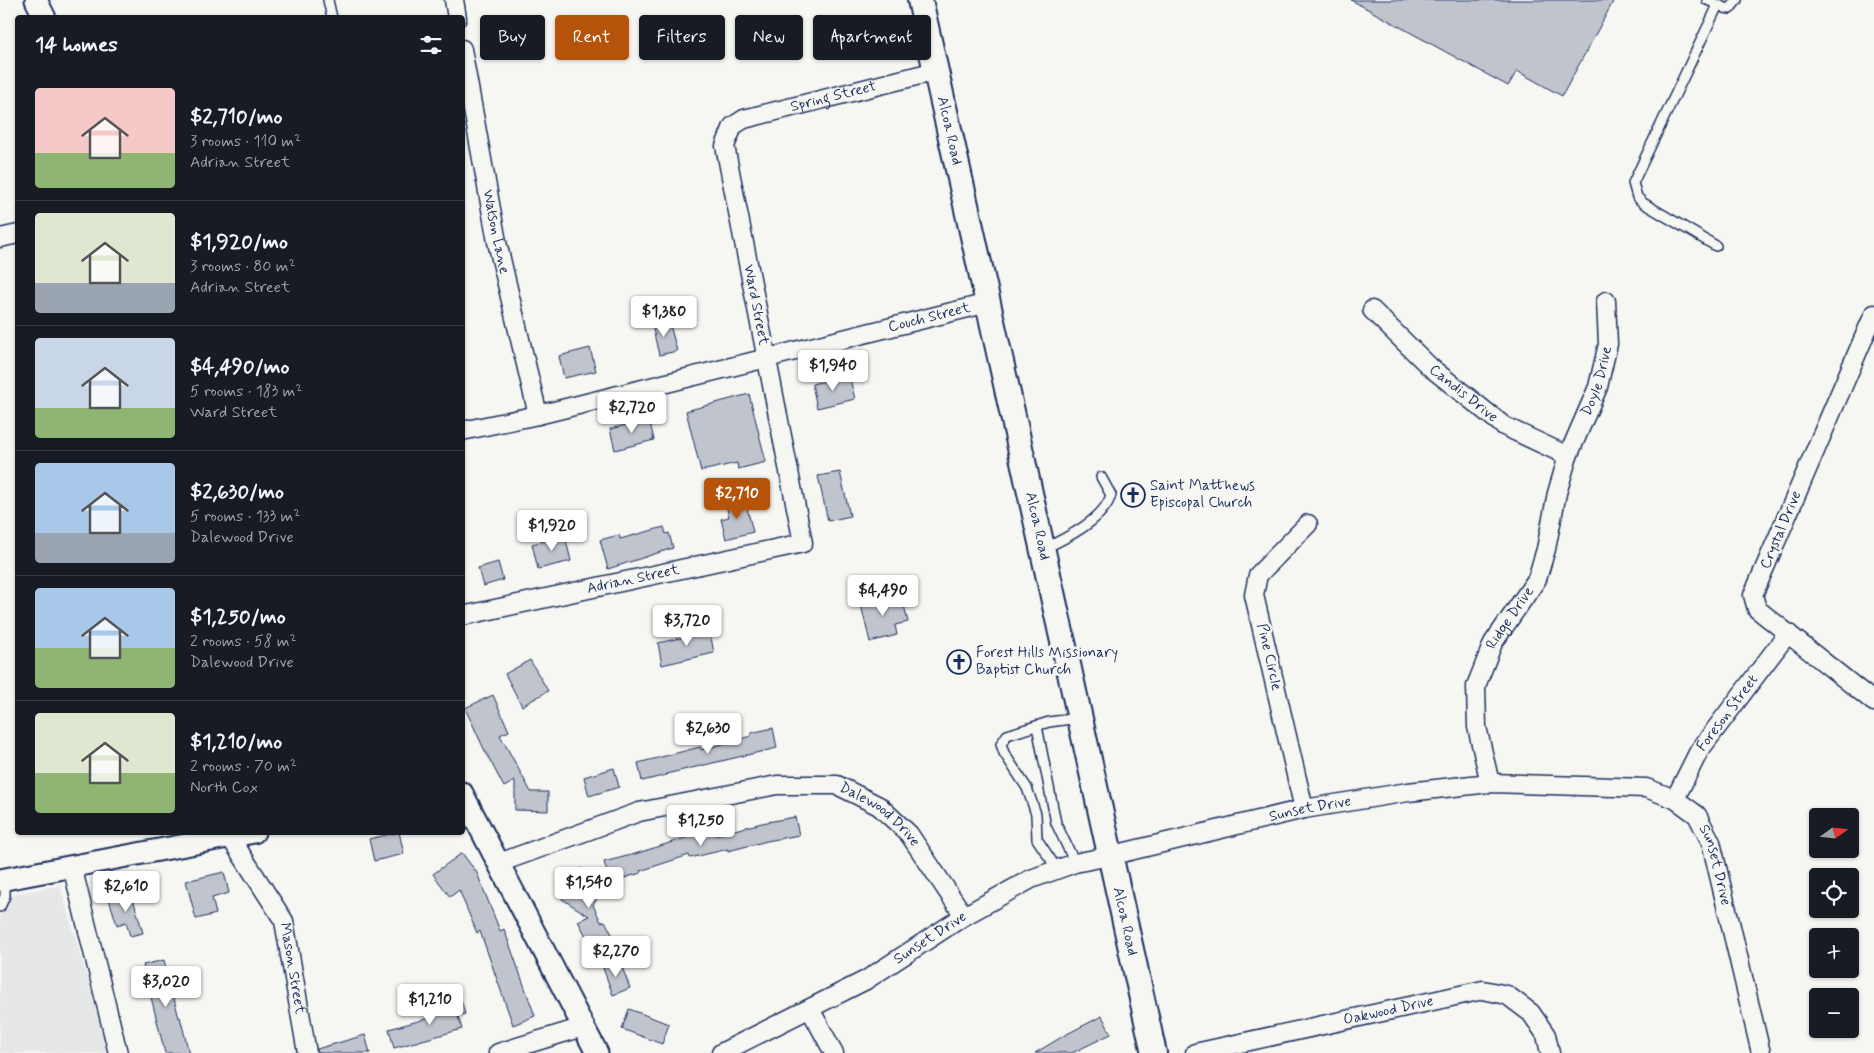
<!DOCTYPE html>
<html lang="en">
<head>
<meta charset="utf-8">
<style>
  body { margin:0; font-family:Mynerve,sans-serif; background:#242831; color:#f1f3f6; height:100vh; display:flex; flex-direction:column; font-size:19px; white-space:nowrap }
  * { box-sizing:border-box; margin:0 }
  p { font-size:16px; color:#9ea1a6 }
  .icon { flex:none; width:28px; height:28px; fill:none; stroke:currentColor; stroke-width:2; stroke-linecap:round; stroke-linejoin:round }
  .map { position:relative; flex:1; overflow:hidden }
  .drawer { position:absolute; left:15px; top:15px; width:450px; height:820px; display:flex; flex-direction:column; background:#171b24; border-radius:5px; box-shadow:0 1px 4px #0004 }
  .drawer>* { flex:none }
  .guide { position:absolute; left:480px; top:15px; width:475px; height:45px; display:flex; gap:10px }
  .needle { width:32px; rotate:75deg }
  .tools { position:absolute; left:1809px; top:808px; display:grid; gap:10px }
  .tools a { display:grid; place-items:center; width:50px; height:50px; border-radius:5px; background:#171b24; box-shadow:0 1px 4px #0004; font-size:25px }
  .price { position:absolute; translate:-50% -42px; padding:0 11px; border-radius:5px; background:#fff; color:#222; font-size:16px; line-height:32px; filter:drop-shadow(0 1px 2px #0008) }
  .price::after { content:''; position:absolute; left:50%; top:30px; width:15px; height:11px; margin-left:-8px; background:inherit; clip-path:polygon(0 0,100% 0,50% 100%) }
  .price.current { background:#b45309; color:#fff }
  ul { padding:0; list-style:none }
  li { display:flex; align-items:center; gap:15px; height:125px; padding:0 20px }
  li+li { border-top:1px solid #363941 }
  li span { display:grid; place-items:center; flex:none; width:140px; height:100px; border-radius:5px; color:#555 }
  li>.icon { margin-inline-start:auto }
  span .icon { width:60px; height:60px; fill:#fffc; stroke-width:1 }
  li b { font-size:21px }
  h2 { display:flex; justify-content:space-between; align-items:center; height:60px; padding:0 20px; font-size:21px }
  .pill { padding:0 18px; border-radius:5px; background:#171b24; box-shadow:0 1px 4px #0004; font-size:18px; line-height:45px }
  .pill.current { background:#b45309; color:#fff }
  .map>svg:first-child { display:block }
  .built { fill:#e6e7e7 }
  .building { fill:#c0c4cd; stroke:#1b2f5e }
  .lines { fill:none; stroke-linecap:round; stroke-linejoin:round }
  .service-casing { stroke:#1b2f5e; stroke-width:12 }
  .minor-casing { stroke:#1b2f5e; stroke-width:21 }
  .tertiary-casing { stroke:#1b2f5e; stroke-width:25 }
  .secondary-casing { stroke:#1b2f5e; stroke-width:28 }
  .service { stroke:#f6f6f2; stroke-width:9 }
  .minor { stroke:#f6f6f2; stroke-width:18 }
  .tertiary { stroke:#f6f6f2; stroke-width:21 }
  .secondary { stroke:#f6f6f2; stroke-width:24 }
  .labels { text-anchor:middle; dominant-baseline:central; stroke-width:5; stroke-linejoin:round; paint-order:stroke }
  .street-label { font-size:15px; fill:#1b2f5e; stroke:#f6f6f2 }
  .poi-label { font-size:15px; fill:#1b2f5e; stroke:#f6f6f2; text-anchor:start }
</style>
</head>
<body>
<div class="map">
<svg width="1874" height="1053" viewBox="0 0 1874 1053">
  <rect width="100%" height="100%" fill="#f6f6f2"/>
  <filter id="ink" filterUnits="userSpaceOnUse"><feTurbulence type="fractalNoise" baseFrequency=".02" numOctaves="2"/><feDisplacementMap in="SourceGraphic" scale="10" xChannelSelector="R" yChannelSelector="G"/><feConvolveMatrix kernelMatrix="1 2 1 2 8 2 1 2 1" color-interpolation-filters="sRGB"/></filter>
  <g filter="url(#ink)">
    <polygon class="built" points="60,885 109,1053 0,1053 0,897"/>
    <g class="building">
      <polygon points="1351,0 1614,0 1562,96 1517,71 1508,86"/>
      <polygon points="669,321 677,351 659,355 652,325"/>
      <polygon points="590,348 596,371 564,378 559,356"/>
      <polygon points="849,375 855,399 817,408 812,384"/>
      <polygon points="749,394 766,462 738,469 737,463 701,471 686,411"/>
      <polygon points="649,419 654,440 615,450 610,429"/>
      <polygon points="840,472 850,516 828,521 818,476"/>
      <polygon points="745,500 753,532 726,539 721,519 729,517 726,505"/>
      <polygon points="664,527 666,534 669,533 673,548 608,569 600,540 619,535 620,539"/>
      <polygon points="565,536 571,561 538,569 532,544"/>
      <polygon points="498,562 503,580 483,586 478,568"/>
      <polygon points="888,594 890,605 903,601 908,622 895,625 897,635 870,642 860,601"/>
      <polygon points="709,627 714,653 662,665 658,643 689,636 688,632"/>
      <polygon points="530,660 548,691 522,706 505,674"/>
      <polygon points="493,695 509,731 500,735 531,792 548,792 548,811 515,810 515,781 504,787 484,749 465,708"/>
      <polygon points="773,728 777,748 666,774 667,775 642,781 638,763 700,747 701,750 751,736 751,733"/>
      <polygon points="614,768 619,787 589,796 584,777"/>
      <polygon points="795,817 799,835 767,841 728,851 728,849 690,858 689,855 640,871 641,873 610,882 604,862 635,854 685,838 714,831 715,835 762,823"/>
      <polygon points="399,832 404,854 374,861 369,839"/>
      <polygon points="462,853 477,873 500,931 504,929 535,1016 513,1025 480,931 477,933 459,890 450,897 433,874"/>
      <polygon points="581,868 606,884 593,905 601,922 605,921 615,940 589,953 583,940 587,938 578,921 589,916 562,899"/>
      <polygon points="224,872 229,893 212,898 216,914 196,919 186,881"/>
      <polygon points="131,892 143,933 130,936 126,922 117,925 109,899"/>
      <polygon points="164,960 179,1018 180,1017 189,1053 165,1053 143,965"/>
      <polygon points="620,962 630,988 613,995 603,968"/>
      <polygon points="461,1000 465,1014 458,1016 462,1029 394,1048 389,1029 433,1017 431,1010"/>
      <polygon points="629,1009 669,1024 662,1044 622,1029"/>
      <polygon points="1102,1016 1111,1034 1072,1053 1035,1053 1065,1035"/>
      <polygon points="365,1035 370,1053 317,1053 317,1049"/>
    </g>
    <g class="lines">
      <g class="service-casing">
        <g id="service">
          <polyline points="328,0 332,18"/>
          <polyline points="1707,0 1725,8 1730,9 1737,0"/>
          <polyline points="1716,246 1643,203 1637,197 1633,183 1718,5"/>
          <path d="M1043,549C1065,539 1104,520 1111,495L1101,477"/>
          <polyline points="1037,726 1056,823 1075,863"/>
          <polyline points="1057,869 1037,839 1036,814 1027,788 1004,753 1001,744 1007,735 1049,722 1079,718"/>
          <polyline points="0,907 5,896 5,879"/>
        </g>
      </g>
      <g class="minor-casing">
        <g id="minor">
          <polyline points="454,0 457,18"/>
          <path id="s1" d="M462,49L497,242L538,415"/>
          <polyline points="0,238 18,234"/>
          <path id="s2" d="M1372,310L1430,367L1504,426L1568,456"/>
          <polyline points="1874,314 1753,595 1757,609 1874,702"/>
          <path id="s3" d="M462,431L538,415L988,303"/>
          <path id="s4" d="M462,616L803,543L725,146L733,126L744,119L936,71"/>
          <path id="s5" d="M1490,783L1477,727L1476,686L1493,643L1537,579L1546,549L1557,493L1568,456L1598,387L1608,344L1606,301"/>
          <path id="s6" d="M1675,799L1699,751L1788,633"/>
          <polyline points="1304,809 1254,595 1258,575 1308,524"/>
          <path id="s7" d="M230,837L284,921L307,1053"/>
          <path id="s8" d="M499,863L639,812L777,785H837L879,806L909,834L964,916"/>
          <polyline points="72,866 118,1053"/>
          <polyline points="810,1009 834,1053"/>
          <polyline points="498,1053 583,1027"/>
          <path id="s9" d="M721,1053L866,980L964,916L1031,879L1075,863L1109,856L1304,809L1408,792L1490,783L1646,788L1675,799L1697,815L1711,842L1761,1053"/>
          <path id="s10" d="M1195,1053L1483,990L1507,995L1531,1013L1546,1035L1550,1053"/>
        </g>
      </g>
      <g class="tertiary-casing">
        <g id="tertiary">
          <polyline points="36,0 45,18"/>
          <polyline points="462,793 597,1053"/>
          <polyline points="0,880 254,832"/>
        </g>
      </g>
      <g class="secondary-casing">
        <g id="secondary">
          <path id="s11" d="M920,0L988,303L1154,1053"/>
        </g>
      </g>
      <use href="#service" class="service"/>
      <use href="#minor" class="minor"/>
      <use href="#tertiary" class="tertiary"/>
      <use href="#secondary" class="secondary"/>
    </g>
  </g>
  <defs>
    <g id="church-ring" transform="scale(1.25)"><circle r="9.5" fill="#f6f6f2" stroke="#1b2f5e" stroke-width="1.5"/><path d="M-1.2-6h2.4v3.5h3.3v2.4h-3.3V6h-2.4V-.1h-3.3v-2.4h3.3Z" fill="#1b2f5e"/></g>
  </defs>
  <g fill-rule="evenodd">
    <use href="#church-ring" x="1133" y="495"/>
    <use href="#church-ring" x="959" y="662"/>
  </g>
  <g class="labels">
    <g class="street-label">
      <text stroke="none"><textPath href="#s4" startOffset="880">Spring Street</textPath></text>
      <text stroke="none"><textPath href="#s11" startOffset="134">Alcoa Road</textPath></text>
      <text stroke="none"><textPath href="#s1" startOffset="186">Watson Lane</textPath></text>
      <text transform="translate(756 305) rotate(79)">Ward Street</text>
      <text stroke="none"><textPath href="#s3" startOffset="481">Couch Street</textPath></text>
      <text stroke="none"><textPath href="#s5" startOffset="430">Doyle Drive</textPath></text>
      <text stroke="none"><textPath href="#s2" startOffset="124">Candis Drive</textPath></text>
      <text stroke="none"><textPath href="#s11" startOffset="539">Alcoa Road</textPath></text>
      <text transform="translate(1781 530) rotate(-67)">Crystal Drive</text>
      <text stroke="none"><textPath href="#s4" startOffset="175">Adrian Street</textPath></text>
      <text stroke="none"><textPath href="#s5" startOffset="175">Ridge Drive</textPath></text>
      <text transform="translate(1269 657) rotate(77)">Pine Circle</text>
      <text stroke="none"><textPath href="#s6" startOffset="101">Foreson Street</textPath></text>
      <text stroke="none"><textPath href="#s9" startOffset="644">Sunset Drive</textPath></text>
      <text stroke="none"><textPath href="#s8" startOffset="402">Dalewood Drive</textPath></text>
      <text stroke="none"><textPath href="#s9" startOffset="1094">Sunset Drive</textPath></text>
      <text stroke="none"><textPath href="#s11" startOffset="944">Alcoa Road</textPath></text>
      <text stroke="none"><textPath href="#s9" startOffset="239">Sunset Drive</textPath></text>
      <text stroke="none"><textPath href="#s7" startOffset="148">Mason Street</textPath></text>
      <text stroke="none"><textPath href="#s10" startOffset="198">Oakwood Drive</textPath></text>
    </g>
    <g class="poi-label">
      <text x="1150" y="486">Saint Matthews<tspan x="1150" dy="17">Episcopal Church</tspan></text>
      <text x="976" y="653">Forest Hills Missionary<tspan x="976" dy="17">Baptist Church</tspan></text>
    </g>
  </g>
</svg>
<div class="tools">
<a><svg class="needle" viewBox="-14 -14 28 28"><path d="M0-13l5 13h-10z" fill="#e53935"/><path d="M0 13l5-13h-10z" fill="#9ea1a6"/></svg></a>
<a><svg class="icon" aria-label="locate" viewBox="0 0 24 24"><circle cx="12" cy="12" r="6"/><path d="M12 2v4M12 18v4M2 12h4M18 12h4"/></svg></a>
<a>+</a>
<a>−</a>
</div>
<b class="price" style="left:664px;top:338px">$1,380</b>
<b class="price" style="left:833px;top:392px">$1,940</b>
<b class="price" style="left:632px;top:434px">$2,720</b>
<b class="price current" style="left:737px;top:520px">$2,710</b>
<b class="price" style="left:552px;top:552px">$1,920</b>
<b class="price" style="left:883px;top:617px">$4,490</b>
<b class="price" style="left:687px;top:647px">$3,720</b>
<b class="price" style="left:708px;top:755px">$2,630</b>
<b class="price" style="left:701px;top:847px">$1,250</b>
<b class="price" style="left:589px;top:909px">$1,540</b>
<b class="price" style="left:126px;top:913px">$2,610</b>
<b class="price" style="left:616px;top:978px">$2,270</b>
<b class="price" style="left:166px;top:1008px">$3,020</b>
<b class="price" style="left:430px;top:1026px">$1,210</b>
<div class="guide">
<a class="pill">Buy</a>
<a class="pill current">Rent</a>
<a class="pill">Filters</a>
<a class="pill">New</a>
<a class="pill">Apartment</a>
</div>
<section class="drawer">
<h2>14 homes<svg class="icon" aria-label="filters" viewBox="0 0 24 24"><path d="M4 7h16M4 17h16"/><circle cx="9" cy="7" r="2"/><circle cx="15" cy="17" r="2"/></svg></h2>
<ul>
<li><span style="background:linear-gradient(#f6c9c9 65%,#8fb573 0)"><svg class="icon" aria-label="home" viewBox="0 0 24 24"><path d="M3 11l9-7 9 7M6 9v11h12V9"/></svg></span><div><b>$2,710/mo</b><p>3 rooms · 110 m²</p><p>Adrian Street</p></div></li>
<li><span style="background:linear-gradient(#dfe7d0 70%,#9aa5b1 0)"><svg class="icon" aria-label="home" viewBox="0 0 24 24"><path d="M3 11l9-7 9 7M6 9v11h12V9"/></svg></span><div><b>$1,920/mo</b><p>3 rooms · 80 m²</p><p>Adrian Street</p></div></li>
<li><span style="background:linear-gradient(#c9d6e8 70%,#8fb573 0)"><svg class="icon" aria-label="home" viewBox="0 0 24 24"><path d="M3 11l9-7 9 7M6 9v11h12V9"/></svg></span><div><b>$4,490/mo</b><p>5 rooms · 183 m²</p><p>Ward Street</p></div></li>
<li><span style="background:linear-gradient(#a9c7e8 70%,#9aa5b1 0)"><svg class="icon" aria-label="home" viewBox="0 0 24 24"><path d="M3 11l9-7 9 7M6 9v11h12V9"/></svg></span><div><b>$2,630/mo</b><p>5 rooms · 133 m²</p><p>Dalewood Drive</p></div></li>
<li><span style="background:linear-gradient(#a9c7e8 60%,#8fb573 0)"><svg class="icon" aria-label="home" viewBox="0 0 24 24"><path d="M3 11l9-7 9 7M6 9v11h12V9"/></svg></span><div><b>$1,250/mo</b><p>2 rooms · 58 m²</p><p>Dalewood Drive</p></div></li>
<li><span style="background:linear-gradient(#dfe7d0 60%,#8fb573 0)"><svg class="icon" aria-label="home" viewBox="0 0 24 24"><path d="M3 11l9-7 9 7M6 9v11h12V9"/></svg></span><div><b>$1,210/mo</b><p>2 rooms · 70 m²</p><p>North Cox</p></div></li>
</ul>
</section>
</div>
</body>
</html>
